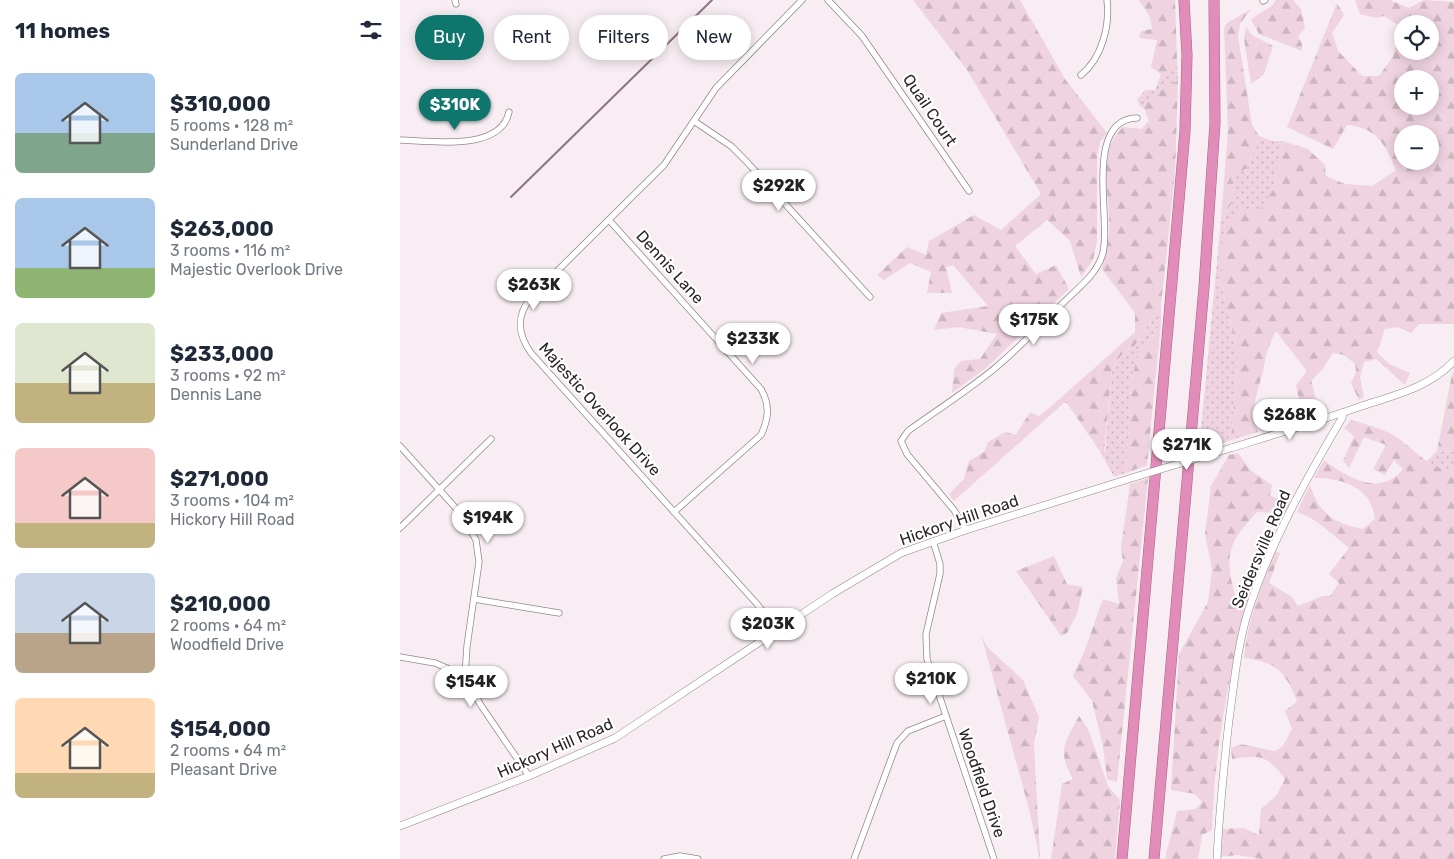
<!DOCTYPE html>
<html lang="en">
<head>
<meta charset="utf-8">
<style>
  body { margin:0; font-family:Rubik,sans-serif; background:#f2f2f3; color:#1f2937; height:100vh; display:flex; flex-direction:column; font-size:19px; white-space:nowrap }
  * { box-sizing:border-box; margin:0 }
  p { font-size:16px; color:#747a83 }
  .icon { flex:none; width:28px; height:28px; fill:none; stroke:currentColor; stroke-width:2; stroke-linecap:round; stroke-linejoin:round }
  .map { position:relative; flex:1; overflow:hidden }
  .panel { display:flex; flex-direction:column; background:#fff; width:400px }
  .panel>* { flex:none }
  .hud { position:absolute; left:15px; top:15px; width:475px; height:45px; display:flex; gap:10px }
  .buttons { position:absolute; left:994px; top:15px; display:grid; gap:10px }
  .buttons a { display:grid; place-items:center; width:45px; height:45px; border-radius:50%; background:#fff; box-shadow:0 2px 12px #0003; font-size:25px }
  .price { position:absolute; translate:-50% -42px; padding:0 11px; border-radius:18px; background:#fff; color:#222; font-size:16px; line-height:32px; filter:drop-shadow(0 1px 2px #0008) }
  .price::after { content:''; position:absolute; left:50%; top:30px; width:15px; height:11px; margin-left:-8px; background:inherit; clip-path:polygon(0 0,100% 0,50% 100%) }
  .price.current { background:#0f766e; color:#fff }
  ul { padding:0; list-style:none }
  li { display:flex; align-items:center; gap:15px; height:125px; padding:0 15px }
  li span { display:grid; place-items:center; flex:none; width:140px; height:100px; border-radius:8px; color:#555 }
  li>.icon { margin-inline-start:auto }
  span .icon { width:60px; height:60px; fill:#fffc; stroke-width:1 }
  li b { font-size:21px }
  h2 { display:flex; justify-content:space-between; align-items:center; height:60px; padding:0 15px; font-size:21px }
  .tag { padding:0 18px; border-radius:22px; background:#fff; box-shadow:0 2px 12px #0003; font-size:18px; line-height:45px }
  .tag.current { background:#0f766e; color:#fff }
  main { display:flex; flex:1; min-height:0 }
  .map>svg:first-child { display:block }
  .grass { fill:url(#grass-dots) }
  .forest { fill:url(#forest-firs); fill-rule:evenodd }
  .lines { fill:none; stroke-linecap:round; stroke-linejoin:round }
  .stream { stroke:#8f7482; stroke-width:2 }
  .minor-casing { stroke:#91878c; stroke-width:7 }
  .tertiary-casing { stroke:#91878c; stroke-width:8 }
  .motorway-casing { stroke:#a26886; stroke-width:11 }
  .minor { stroke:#fff; stroke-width:5.5 }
  .tertiary { stroke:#fff; stroke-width:7 }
  .motorway { stroke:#e28cb9; stroke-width:10 }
  .tertiary-bridge-casing { stroke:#91878c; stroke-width:8; stroke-linecap:butt }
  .tertiary-bridge { stroke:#fff; stroke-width:7 }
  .labels { text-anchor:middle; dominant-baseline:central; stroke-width:4.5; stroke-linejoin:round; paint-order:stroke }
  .street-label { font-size:16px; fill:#2a2628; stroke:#fffdfe }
</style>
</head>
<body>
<main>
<section class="panel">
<h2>11 homes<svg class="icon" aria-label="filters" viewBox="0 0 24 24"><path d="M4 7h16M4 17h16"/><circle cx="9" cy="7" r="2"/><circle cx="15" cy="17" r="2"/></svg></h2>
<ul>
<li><span style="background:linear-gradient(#a9c7e8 60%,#7fa58c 0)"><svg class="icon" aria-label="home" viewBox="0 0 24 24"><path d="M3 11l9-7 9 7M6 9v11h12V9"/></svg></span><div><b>$310,000</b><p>5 rooms · 128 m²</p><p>Sunderland Drive</p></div></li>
<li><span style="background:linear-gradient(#a9c7e8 70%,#8fb573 0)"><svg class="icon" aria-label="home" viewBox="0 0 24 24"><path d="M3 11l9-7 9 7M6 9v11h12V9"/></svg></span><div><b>$263,000</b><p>3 rooms · 116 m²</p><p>Majestic Overlook Drive</p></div></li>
<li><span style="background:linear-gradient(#dfe7d0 60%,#c2b280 0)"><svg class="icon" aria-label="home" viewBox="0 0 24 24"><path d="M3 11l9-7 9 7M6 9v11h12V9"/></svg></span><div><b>$233,000</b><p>3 rooms · 92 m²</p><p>Dennis Lane</p></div></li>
<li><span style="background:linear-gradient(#f6c9c9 75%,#c2b280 0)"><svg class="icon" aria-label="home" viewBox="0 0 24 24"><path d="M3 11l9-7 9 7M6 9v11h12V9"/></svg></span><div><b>$271,000</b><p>3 rooms · 104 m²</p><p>Hickory Hill Road</p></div></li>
<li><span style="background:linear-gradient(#c9d6e8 60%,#b9a48a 0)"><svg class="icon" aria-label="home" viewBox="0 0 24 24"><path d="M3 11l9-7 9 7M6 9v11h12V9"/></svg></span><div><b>$210,000</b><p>2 rooms · 64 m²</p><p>Woodfield Drive</p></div></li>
<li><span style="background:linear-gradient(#ffd9b3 75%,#c2b280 0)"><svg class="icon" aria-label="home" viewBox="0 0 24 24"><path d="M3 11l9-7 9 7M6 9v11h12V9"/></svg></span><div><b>$154,000</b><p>2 rooms · 64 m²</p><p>Pleasant Drive</p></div></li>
</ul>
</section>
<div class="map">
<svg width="1054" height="859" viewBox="0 0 1054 859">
  <defs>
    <pattern id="grass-dots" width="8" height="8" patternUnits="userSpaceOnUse" patternTransform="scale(1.25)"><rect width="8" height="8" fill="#efd3e0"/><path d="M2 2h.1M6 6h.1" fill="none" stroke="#cdb5c0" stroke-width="1.8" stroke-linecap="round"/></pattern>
    <pattern id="forest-firs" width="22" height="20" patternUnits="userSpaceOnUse" patternTransform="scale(1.25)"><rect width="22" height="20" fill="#efd3e0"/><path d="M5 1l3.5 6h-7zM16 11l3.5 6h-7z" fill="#cdb5c0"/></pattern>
  </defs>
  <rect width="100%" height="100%" fill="#f7edf2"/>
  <g class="grass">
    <polygon points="777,61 778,81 765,86 742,107 740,106 737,100 745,90 755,90 761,74 768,72"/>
    <polygon points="859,136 872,141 882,141 873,190 820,280 838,353 832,430 841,437 799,450 821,219 835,198 831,177 847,168"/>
    <polygon points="761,305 761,323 736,360 731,383 726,473 714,477 701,453 705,452 712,368 723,353 733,348"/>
    <polygon points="1037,451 1054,452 1054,470 1045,470 1026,462"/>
  </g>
  <g class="forest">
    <polygon points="513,0 620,0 665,79 707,133 700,142 697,155 697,241 693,260 681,277 670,241 647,220 615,246 636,274 656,265 669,289 586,368 552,393 554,369 561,361 580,359 597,334 558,327 534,330 541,313 588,306 553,265 546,267 552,293 527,293 531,272 510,263 484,280 477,275 507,247 526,255 529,241 574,215 601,230 641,194 567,70"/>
    <polygon points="739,0 775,0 777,61 768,72 761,74 751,67 757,40 739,38 741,31 752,29 750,17"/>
    <path d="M876,0H893L901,9L905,28L898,37L902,44V51L859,34L851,20C859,11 870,11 876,0Z"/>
    <path d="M955,0H990L1009,8L1024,0L1054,2V324H1019L1011,333L998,327L985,329L977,352L989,364L1010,373L1005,385L976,359L964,362L960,377L964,397L959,400L951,383L956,372L955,364L944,355L933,353L922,370L911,380L920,415L867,430L864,419L901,410L896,385L907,371L876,331C868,345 866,356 863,371C858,392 848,412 858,432L841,437L832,431L838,353L820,280L823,236L838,207L859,211L873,190L882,141L908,149L925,165L926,176L945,184L972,186L996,170C986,145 976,127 947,125L933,149L887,127L937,3L944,15L932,33L938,51L962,76H979L993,56L1001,27L984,16L976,18L960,14ZM1002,24H1030V51H1002ZM1002,79H1030V106H1002ZM1002,134H1030V161H1002Z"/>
    <polygon points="851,9 840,24 838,36 852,125 859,136 847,168 831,177 835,198 821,219 828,131 824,28 827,23"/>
    <polygon points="846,27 852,35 873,46 864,74 851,84 844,39"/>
    <path d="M778,81L775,173L761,305L733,348L723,353L712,368L704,452L701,453L667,403H664L554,501L549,494L564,479L569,461L584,452L588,442L605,432L616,435L630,412L639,416L648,409L735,332V313L702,269C704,258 708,246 709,235C712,199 694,154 723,127L741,129L749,121L745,110L742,107L765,86Z"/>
    <polygon points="761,323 747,465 726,473 731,383 736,360"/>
    <polygon points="1054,372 1054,452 1037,451 1052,374"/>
    <path d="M951,420C964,424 982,428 995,436C1015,449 1028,470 1054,470V859H862L837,855L820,857L822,829L844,828L859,835L861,809L876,796L885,779C867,755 861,755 832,759L831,748L840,744L875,751L883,746L892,729L885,711L897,701C885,671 876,662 844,658C847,621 862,585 875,551L880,553L869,583L892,597L898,606L922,596H930L939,583L929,574L949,548C932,535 917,518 897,512L910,485C919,514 934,523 963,529L975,519C972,487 942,478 914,478L924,460C947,477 980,498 1003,469L994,460L985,475L973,469L986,445L964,437L949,468L943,461L954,436L944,428Z"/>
    <path d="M838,453L850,470L872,485L870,496L891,503L887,513L857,512C827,544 824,556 836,599L847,584L854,582C831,660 814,749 812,830L802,835L798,859H765L777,811L796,809L802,802L795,794L771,790L779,654L808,602L812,569L805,534L811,486L829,455Z"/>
    <polygon points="748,478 717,782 707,779 703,746 692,701 673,676 684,652 703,599 719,604 716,578 723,561 721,548 730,484"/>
    <polygon points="654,556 667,584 683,587 677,614 667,633 661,636 616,571"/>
    <polygon points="581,634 587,647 623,680 639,717 634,744 640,859 629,809"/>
    <path d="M679,716L688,729L708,786L720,800L715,859H651L662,784L673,779C657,749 664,745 679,716Z"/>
  </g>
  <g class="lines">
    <polyline class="stream" points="111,197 312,0"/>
    <g class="minor-casing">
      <g id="minor">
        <polyline points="55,0 56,4"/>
        <polyline points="428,0 462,36 569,191"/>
        <polyline points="863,1 865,0"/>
        <path d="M681,75C702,58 710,26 707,0"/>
        <polyline points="294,121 331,146 346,161 470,297"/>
        <path d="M0,140C30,141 101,152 109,112"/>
        <path d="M209,220L361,389C370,405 369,418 361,435L274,512"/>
        <polyline points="0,446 62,515 76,540 79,562 67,646 65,676"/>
        <polyline points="0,528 91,439"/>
        <path d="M566,530L554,510L507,454L501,441L508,431C537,410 567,391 595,368C619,348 641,325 663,303C677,289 696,275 702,256C713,224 682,119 737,118"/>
        <polyline points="533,541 540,564 540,574 526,634 527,659 594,859"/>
        <polyline points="74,599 159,613"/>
        <path d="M377,631L357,604L131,353C117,333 116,315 132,296L264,165L316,88L402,0"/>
        <polyline points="0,657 35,663 65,676 80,704 129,776"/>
        <polyline points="264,859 280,856 298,859"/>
        <polyline points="454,859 497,743 508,731 546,716"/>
      </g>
    </g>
    <g class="tertiary-casing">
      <g id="tertiary">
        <path d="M831,448C873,435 916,422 959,407C992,396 1029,388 1054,361"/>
        <polyline points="0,826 129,776 215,738 432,594 501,553 566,530 738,476"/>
        <path d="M817,859C819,812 824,766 829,720C834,685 837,649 847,615C869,545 905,481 942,418L943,413"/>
      </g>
    </g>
    <g class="motorway-casing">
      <g id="motorway">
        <polyline points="722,859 785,131 787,55 784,0"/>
        <polyline points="754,859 804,287 815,123 814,0"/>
      </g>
    </g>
    <use href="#minor" class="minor"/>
    <use href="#tertiary" class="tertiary"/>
    <use href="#motorway" class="motorway"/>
    <g class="tertiary-bridge-casing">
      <polyline id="tertiary-bridge" points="738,476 831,448"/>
    </g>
    <use href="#tertiary-bridge" class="tertiary-bridge"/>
  </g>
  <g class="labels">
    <g class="street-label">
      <text transform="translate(530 110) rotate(56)">Quail Court</text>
      <text transform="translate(270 267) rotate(48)">Dennis Lane</text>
      <text transform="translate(200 409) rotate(48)">Majestic Overlook Drive</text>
      <text transform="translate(559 520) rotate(-19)">Hickory Hill Road</text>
      <text transform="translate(861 549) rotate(-67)">Seidersville Road</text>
      <text transform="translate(155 748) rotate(-24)">Hickory Hill Road</text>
      <text transform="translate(582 783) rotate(71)">Woodfield Drive</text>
    </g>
  </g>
</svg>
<div class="buttons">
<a><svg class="icon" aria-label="locate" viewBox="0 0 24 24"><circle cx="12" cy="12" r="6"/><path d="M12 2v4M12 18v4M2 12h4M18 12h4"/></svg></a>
<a>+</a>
<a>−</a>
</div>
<b class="price current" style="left:55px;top:131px">$310K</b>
<b class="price" style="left:379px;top:212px">$292K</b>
<b class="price" style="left:134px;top:311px">$263K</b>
<b class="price" style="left:634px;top:346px">$175K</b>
<b class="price" style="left:353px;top:365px">$233K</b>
<b class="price" style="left:890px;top:441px">$268K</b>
<b class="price" style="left:787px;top:471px">$271K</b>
<b class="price" style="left:88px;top:544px">$194K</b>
<b class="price" style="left:368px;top:650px">$203K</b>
<b class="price" style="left:531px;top:705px">$210K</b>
<b class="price" style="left:71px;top:708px">$154K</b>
<div class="hud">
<a class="tag current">Buy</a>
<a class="tag">Rent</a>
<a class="tag">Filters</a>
<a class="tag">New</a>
</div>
</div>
</main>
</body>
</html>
